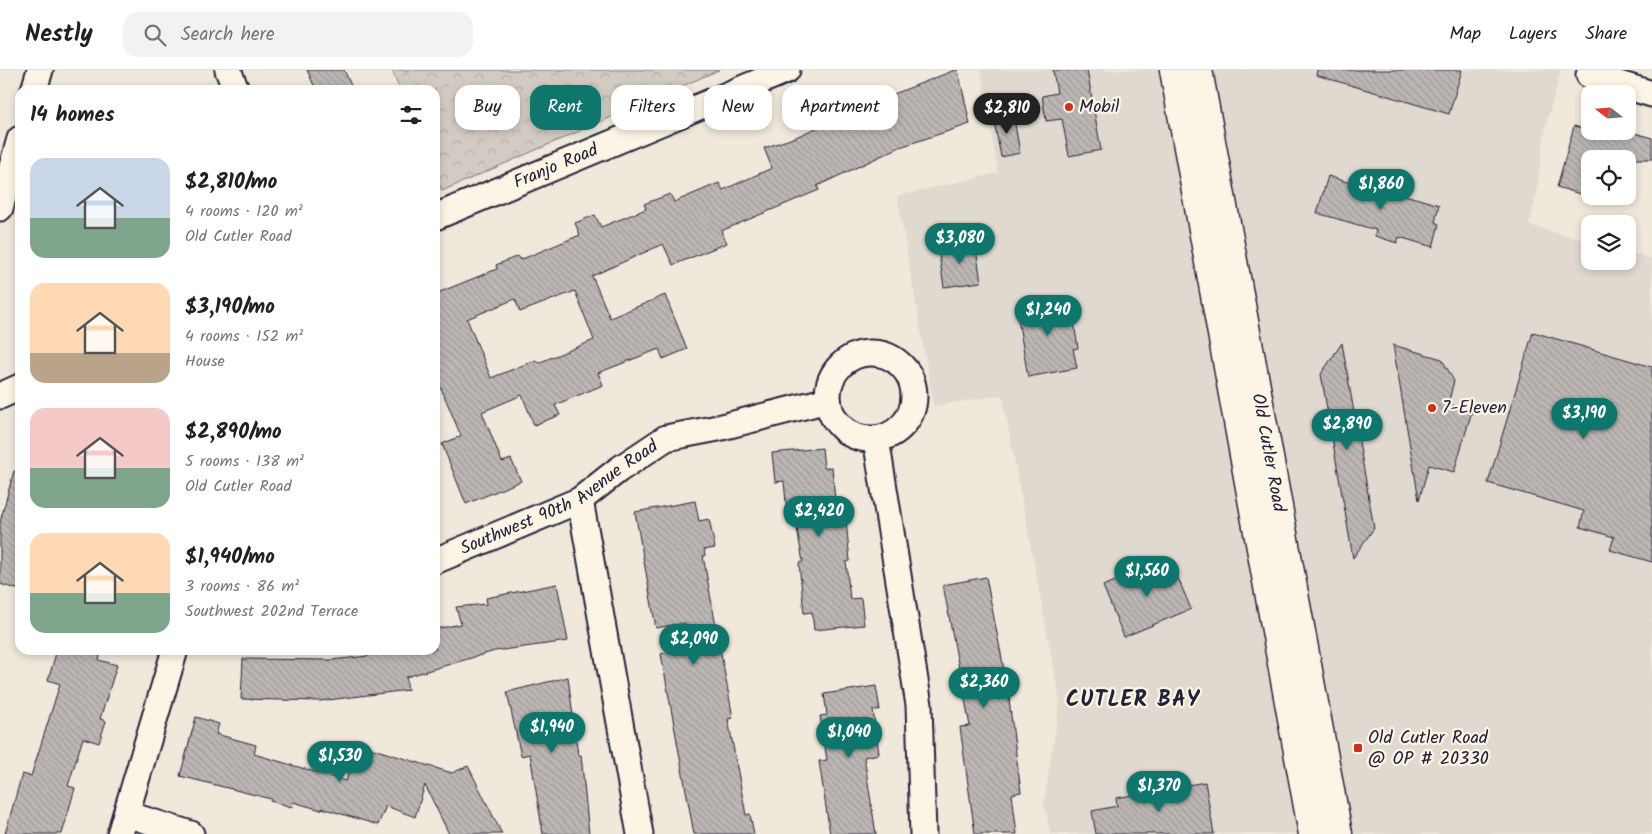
<!DOCTYPE html>
<html lang="en">
<head>
<meta charset="utf-8">
<style>
  body { margin:0; font-family:Kalam,sans-serif; background:#f2f2f2; color:#202124; height:100vh; display:flex; flex-direction:column; font-size:19px; white-space:nowrap }
  * { box-sizing:border-box; margin:0 }
  p { font-size:16px; color:#757577 }
  .icon { flex:none; width:28px; height:28px; fill:none; stroke:currentColor; stroke-width:2; stroke-linecap:round; stroke-linejoin:round }
  .map { position:relative; flex:1; overflow:hidden }
  .panel { position:absolute; left:15px; top:15px; width:425px; height:570px; display:flex; flex-direction:column; background:#fff; border-radius:15px; box-shadow:0 2px 8px #0003 }
  .panel>* { flex:none }
  .banner { position:absolute; left:455px; top:15px; width:475px; height:45px; display:flex; gap:10px }
  .needle { width:32px; rotate:287deg }
  .buttons { position:absolute; left:1581px; top:15px; display:grid; gap:10px }
  .buttons a { display:grid; place-items:center; width:55px; height:55px; border-radius:10px; background:#fff; box-shadow:0 2px 8px #0003; font-size:25px }
  .price { position:absolute; translate:-50% -42px; padding:0 11px; border-radius:18px; background:#0f766e; color:#fff; font-size:16px; line-height:32px; filter:drop-shadow(0 1px 2px #0008) }
  .price::after { content:''; position:absolute; left:50%; top:30px; width:15px; height:11px; margin-left:-8px; background:inherit; clip-path:polygon(0 0,100% 0,50% 100%) }
  .price.selected { background:#222; color:#fff }
  ul { padding:0; list-style:none }
  li { display:flex; align-items:center; gap:15px; height:125px; padding:0 15px }
  li span { display:grid; place-items:center; flex:none; width:140px; height:100px; border-radius:15px; color:#555 }
  li>.icon { margin-inline-start:auto }
  span .icon { width:60px; height:60px; fill:#fffc; stroke-width:1 }
  li b { font-size:21px }
  h2 { display:flex; justify-content:space-between; align-items:center; height:60px; padding:0 15px; font-size:21px }
  .pill { padding:0 18px; border-radius:15px; background:#fff; box-shadow:0 2px 8px #0003; font-size:18px; line-height:45px }
  .pill.selected { background:#0f766e; color:#fff }
  header { display:flex; align-items:center; gap:30px; box-sizing:border-box; height:70px; padding:0 25px; background:#fff; border-bottom:1px solid #e0e0e0 }
  header strong { font-size:24px }
  nav { display:flex; gap:28px; margin-inline-start:auto; font-size:18px }
  .search { width:350px; height:45px; background:#f2f2f2; display:flex; align-items:center; gap:12px; box-sizing:border-box; padding:0 18px; border-radius:15px; color:#757577; font-size:19px }
  .map>svg:first-child { display:block }
  .built { fill:#e0d9cf }
  .forest { fill:url(#forest-crowns); stroke:#7a767f }
  .building { fill:url(#building-back-hatch); stroke:#22223b; fill-rule:evenodd }
  .lines { fill:none; stroke-linecap:round; stroke-linejoin:round }
  .minor-casing { stroke:#22223b; stroke-width:29 }
  .major-casing { stroke:#22223b; stroke-width:31 }
  .minor { stroke:#fcf5e5; stroke-width:25 }
  .major { stroke:#fcf5e5; stroke-width:28 }
  .poi-dot { fill:#c8321e; stroke:#fcf5e5; stroke-width:2 }
  .labels { text-anchor:middle; dominant-baseline:central; stroke-width:4.5; stroke-linejoin:round; paint-order:stroke }
  .poi-label { font-size:18px; fill:#22223b; stroke:#fcf5e5; text-anchor:start }
  .street-label { font-size:18px; fill:#22223b; stroke:#fcf5e5 }
  .district-label { font-size:22px; font-weight:bold; letter-spacing:1px; fill:#22223b; stroke:#fcf5e5 }
</style>
</head>
<body>
<header>
<strong>Nestly</strong>
<div class="search"><svg class="icon" aria-label="search" viewBox="0 0 24 24"><circle cx="10" cy="10" r="6"/><path d="M15 15l6 6"/></svg>Search here</div>
<nav><a>Map</a><a>Layers</a><a>Share</a></nav>
</header>
<div class="map">
<svg width="1652" height="764" viewBox="0 0 1652 764">
  <defs>
    <pattern id="forest-crowns" width="20" height="18" patternUnits="userSpaceOnUse" patternTransform="scale(1.25)"><rect width="20" height="18" fill="#d1cbc3"/><path d="M2 6a3 3 0 1 1 6 0M12 15a3 3 0 1 1 6 0" fill="none" stroke="#b3aea8"/></pattern>
    <pattern id="building-back-hatch" width="6" height="6" patternUnits="userSpaceOnUse" patternTransform="scale(1.25)"><rect width="6" height="6" fill="#bcb7b3"/><path d="M-1 5l2 2M0 0l6 6M5-1l2 2" fill="none" stroke="#a19d9b"/></pattern>
  </defs>
  <rect width="100%" height="100%" fill="#efe8db"/>
  <filter id="ink" filterUnits="userSpaceOnUse"><feTurbulence type="fractalNoise" baseFrequency=".02" numOctaves="2"/><feDisplacementMap in="SourceGraphic" scale="10" xChannelSelector="R" yChannelSelector="G"/><feConvolveMatrix kernelMatrix="1 2 1 2 8 2 1 2 1" color-interpolation-filters="sRGB"/></filter>
  <g filter="url(#ink)">
    <polygon class="built" points="981,0 1561,0 1546,54 1536,126 1529,155 1590,172 1590,191 1628,191 1628,182 1652,189 1652,764 1050,764 1044,732 1060,631 1002,325 934,336 897,126 998,103"/>
    <polygon class="forest" points="392,0 719,0 442,121 435,104 435,20 400,20"/>
    <g class="building">
      <polygon points="307,0 344,0 353,20 316,20"/>
      <path d="M955,0H958L970,54L900,77L817,116L819,120L721,161L727,173L673,195L663,174L592,206L610,248L665,225L687,279L663,289L659,279L598,303L603,315L555,335L560,345L534,355L522,325L482,342L502,392L511,389L521,411L466,434L442,374L461,366L441,318L435,320V224L497,199L496,195L518,186L520,190L580,165L575,153L595,145L601,157L646,139L644,134L670,124L674,132L719,113L723,120L772,98L764,78L796,67L871,33ZM575,221L594,270L538,293L536,290L491,308L467,249L515,229L520,242Z"/>
      <polygon points="1053,0 1087,0 1101,80 1069,86 1062,49 1046,51 1042,26 1057,23"/>
      <polygon points="1317,0 1462,0 1449,44 1316,5"/>
      <polygon points="1013,43 1020,83 1001,87 993,46"/>
      <polygon points="1574,56 1615,68 1616,61 1628,61 1652,68 1652,89 1590,89 1590,127 1557,117"/>
      <polygon points="1328,106 1350,113 1351,109 1439,135 1435,152 1439,154 1433,177 1399,167 1397,173 1375,166 1376,160 1317,143"/>
      <polygon points="975,172 981,212 944,217 938,178"/>
      <polygon points="1070,228 1078,278 1073,279 1077,298 1028,307 1016,237"/>
      <polygon points="1533,262 1652,297 1652,492 1610,480 1614,467 1580,457 1584,441 1488,413"/>
      <polygon points="1342,273 1374,458 1353,488 1321,304"/>
      <polygon points="1393,275 1442,289 1454,311 1448,334 1472,341 1454,402 1429,395 1419,430"/>
      <polygon points="822,378 824,398 832,397 836,442 845,441 850,491 846,492 850,529 861,528 864,555 814,560 812,542 804,543 799,493 803,492 796,453 788,454 784,411 775,412 772,383"/>
      <polygon points="14,401 20,402 20,520 0,514 0,452"/>
      <polygon points="695,431 699,451 709,449 715,478 704,480 705,486 703,486 733,648 728,649 746,745 750,744 754,764 694,764 661,584 689,577 685,553 656,558 635,442"/>
      <polygon points="1170,489 1191,539 1124,567 1103,516"/>
      <polygon points="986,507 1010,630 1009,630 1021,722 1012,724 1017,764 975,764 960,657 970,656 943,515"/>
      <polygon points="557,514 568,571 495,581 406,607 408,620 320,631 241,629 243,589 331,590 368,586 366,580 435,580 435,559 461,554 456,537 487,534 486,528"/>
      <polygon points="57,580 102,580 99,590 117,595 100,649 106,651 99,673 83,668 68,716 75,718 62,764 5,764 22,704 31,706 60,614 48,610"/>
      <polygon points="568,607 578,685 581,685 589,764 543,764 530,684 521,686 507,622"/>
      <polygon points="876,616 880,640 873,640 879,684 864,687 876,764 830,764 819,691 827,690 820,646 827,645 824,624"/>
      <polygon points="196,647 219,654 216,664 256,675 254,684 346,711 357,674 452,703 468,696 502,764 449,764 425,715 415,747 386,736 378,755 322,738 321,740 293,732 292,737 270,731 271,729 180,706"/>
      <polygon points="1205,712 1214,764 1096,764 1092,741 1117,736 1116,728"/>
    </g>
    <g class="lines">
      <g class="minor-casing">
        <g id="minor">
          <polyline points="228,0 236,20"/>
          <polyline points="1589,5 1652,24"/>
          <polyline points="34,20 40,0"/>
          <polyline points="0,138 20,69"/>
          <path id="s1" d="M435,147L787,0"/>
          <circle cx="871" cy="326" r="43"/>
          <polyline points="0,326 20,317"/>
          <polyline points="876,369 919,635 923,764"/>
          <polyline points="580,430 640,764"/>
          <path id="s2" d="M435,491L580,430L618,400L666,368L718,358L828,330"/>
          <polyline points="126,744 191,764"/>
          <polyline points="120,764 175,580"/>
        </g>
      </g>
      <g class="major-casing">
        <g id="major">
          <polyline points="1174,0 1313,764"/>
          <path id="s3" d="M1198,0L1338,764"/>
        </g>
      </g>
      <use href="#minor" class="minor"/>
      <use href="#major" class="major"/>
    </g>
  </g>
  <g class="poi-dot">
    <circle cx="1069" cy="37" r="5"/>
    <circle cx="1432" cy="338" r="5"/>
    <rect x="1353" y="673" width="10" height="10" rx="2.5"/>
  </g>
  <g class="labels">
    <g class="poi-label">
      <text x="1079" y="37">Mobil</text>
      <text x="1442" y="338">7-Eleven</text>
      <text x="1368" y="668">Old Cutler Road<tspan x="1368" dy="21">@ OP # 20330</tspan></text>
    </g>
    <g class="street-label">
      <text stroke="none"><textPath href="#s1" startOffset="131">Franjo Road</textPath></text>
      <text stroke="none"><textPath href="#s3" startOffset="389">Old Cutler Road</textPath></text>
      <text stroke="none"><textPath href="#s2" startOffset="140">Southwest 90th Avenue Road</textPath></text>
    </g>
    <g class="district-label">
      <text x="1133" y="630">CUTLER BAY</text>
    </g>
  </g>
</svg>
<div class="buttons">
<a><svg class="needle" viewBox="-14 -14 28 28"><path d="M0-13l5 13h-10z" fill="#e53935"/><path d="M0 13l5-13h-10z" fill="#757577"/></svg></a>
<a><svg class="icon" aria-label="locate" viewBox="0 0 24 24"><circle cx="12" cy="12" r="6"/><path d="M12 2v4M12 18v4M2 12h4M18 12h4"/></svg></a>
<a><svg class="icon" aria-label="layers" viewBox="0 0 24 24"><path d="M12 4l9 5-9 5-9-5zM3 14l9 5 9-5"/></svg></a>
</div>
<b class="price selected" style="left:1007px;top:65px">$2,810</b>
<b class="price" style="left:1381px;top:141px">$1,860</b>
<b class="price" style="left:960px;top:195px">$3,080</b>
<b class="price" style="left:1048px;top:267px">$1,240</b>
<b class="price" style="left:1584px;top:370px">$3,190</b>
<b class="price" style="left:1347px;top:381px">$2,890</b>
<b class="price" style="left:819px;top:468px">$2,420</b>
<b class="price" style="left:1147px;top:528px">$1,560</b>
<b class="price" style="left:694px;top:596px">$2,090</b>
<b class="price" style="left:984px;top:639px">$2,360</b>
<b class="price" style="left:552px;top:684px">$1,940</b>
<b class="price" style="left:849px;top:689px">$1,040</b>
<b class="price" style="left:340px;top:713px">$1,530</b>
<b class="price" style="left:1159px;top:743px">$1,370</b>
<div class="banner">
<a class="pill">Buy</a>
<a class="pill selected">Rent</a>
<a class="pill">Filters</a>
<a class="pill">New</a>
<a class="pill">Apartment</a>
</div>
<section class="panel">
<h2>14 homes<svg class="icon" aria-label="filters" viewBox="0 0 24 24"><path d="M4 7h16M4 17h16"/><circle cx="9" cy="7" r="2"/><circle cx="15" cy="17" r="2"/></svg></h2>
<ul>
<li><span style="background:linear-gradient(#c9d6e8 60%,#7fa58c 0)"><svg class="icon" aria-label="home" viewBox="0 0 24 24"><path d="M3 11l9-7 9 7M6 9v11h12V9"/></svg></span><div><b>$2,810/mo</b><p>4 rooms · 120 m²</p><p>Old Cutler Road</p></div></li>
<li><span style="background:linear-gradient(#ffd9b3 70%,#b9a48a 0)"><svg class="icon" aria-label="home" viewBox="0 0 24 24"><path d="M3 11l9-7 9 7M6 9v11h12V9"/></svg></span><div><b>$3,190/mo</b><p>4 rooms · 152 m²</p><p>House</p></div></li>
<li><span style="background:linear-gradient(#f6c9c9 60%,#7fa58c 0)"><svg class="icon" aria-label="home" viewBox="0 0 24 24"><path d="M3 11l9-7 9 7M6 9v11h12V9"/></svg></span><div><b>$2,890/mo</b><p>5 rooms · 138 m²</p><p>Old Cutler Road</p></div></li>
<li><span style="background:linear-gradient(#ffd9b3 60%,#7fa58c 0)"><svg class="icon" aria-label="home" viewBox="0 0 24 24"><path d="M3 11l9-7 9 7M6 9v11h12V9"/></svg></span><div><b>$1,940/mo</b><p>3 rooms · 86 m²</p><p>Southwest 202nd Terrace</p></div></li>
</ul>
</section>
</div>
</body>
</html>
